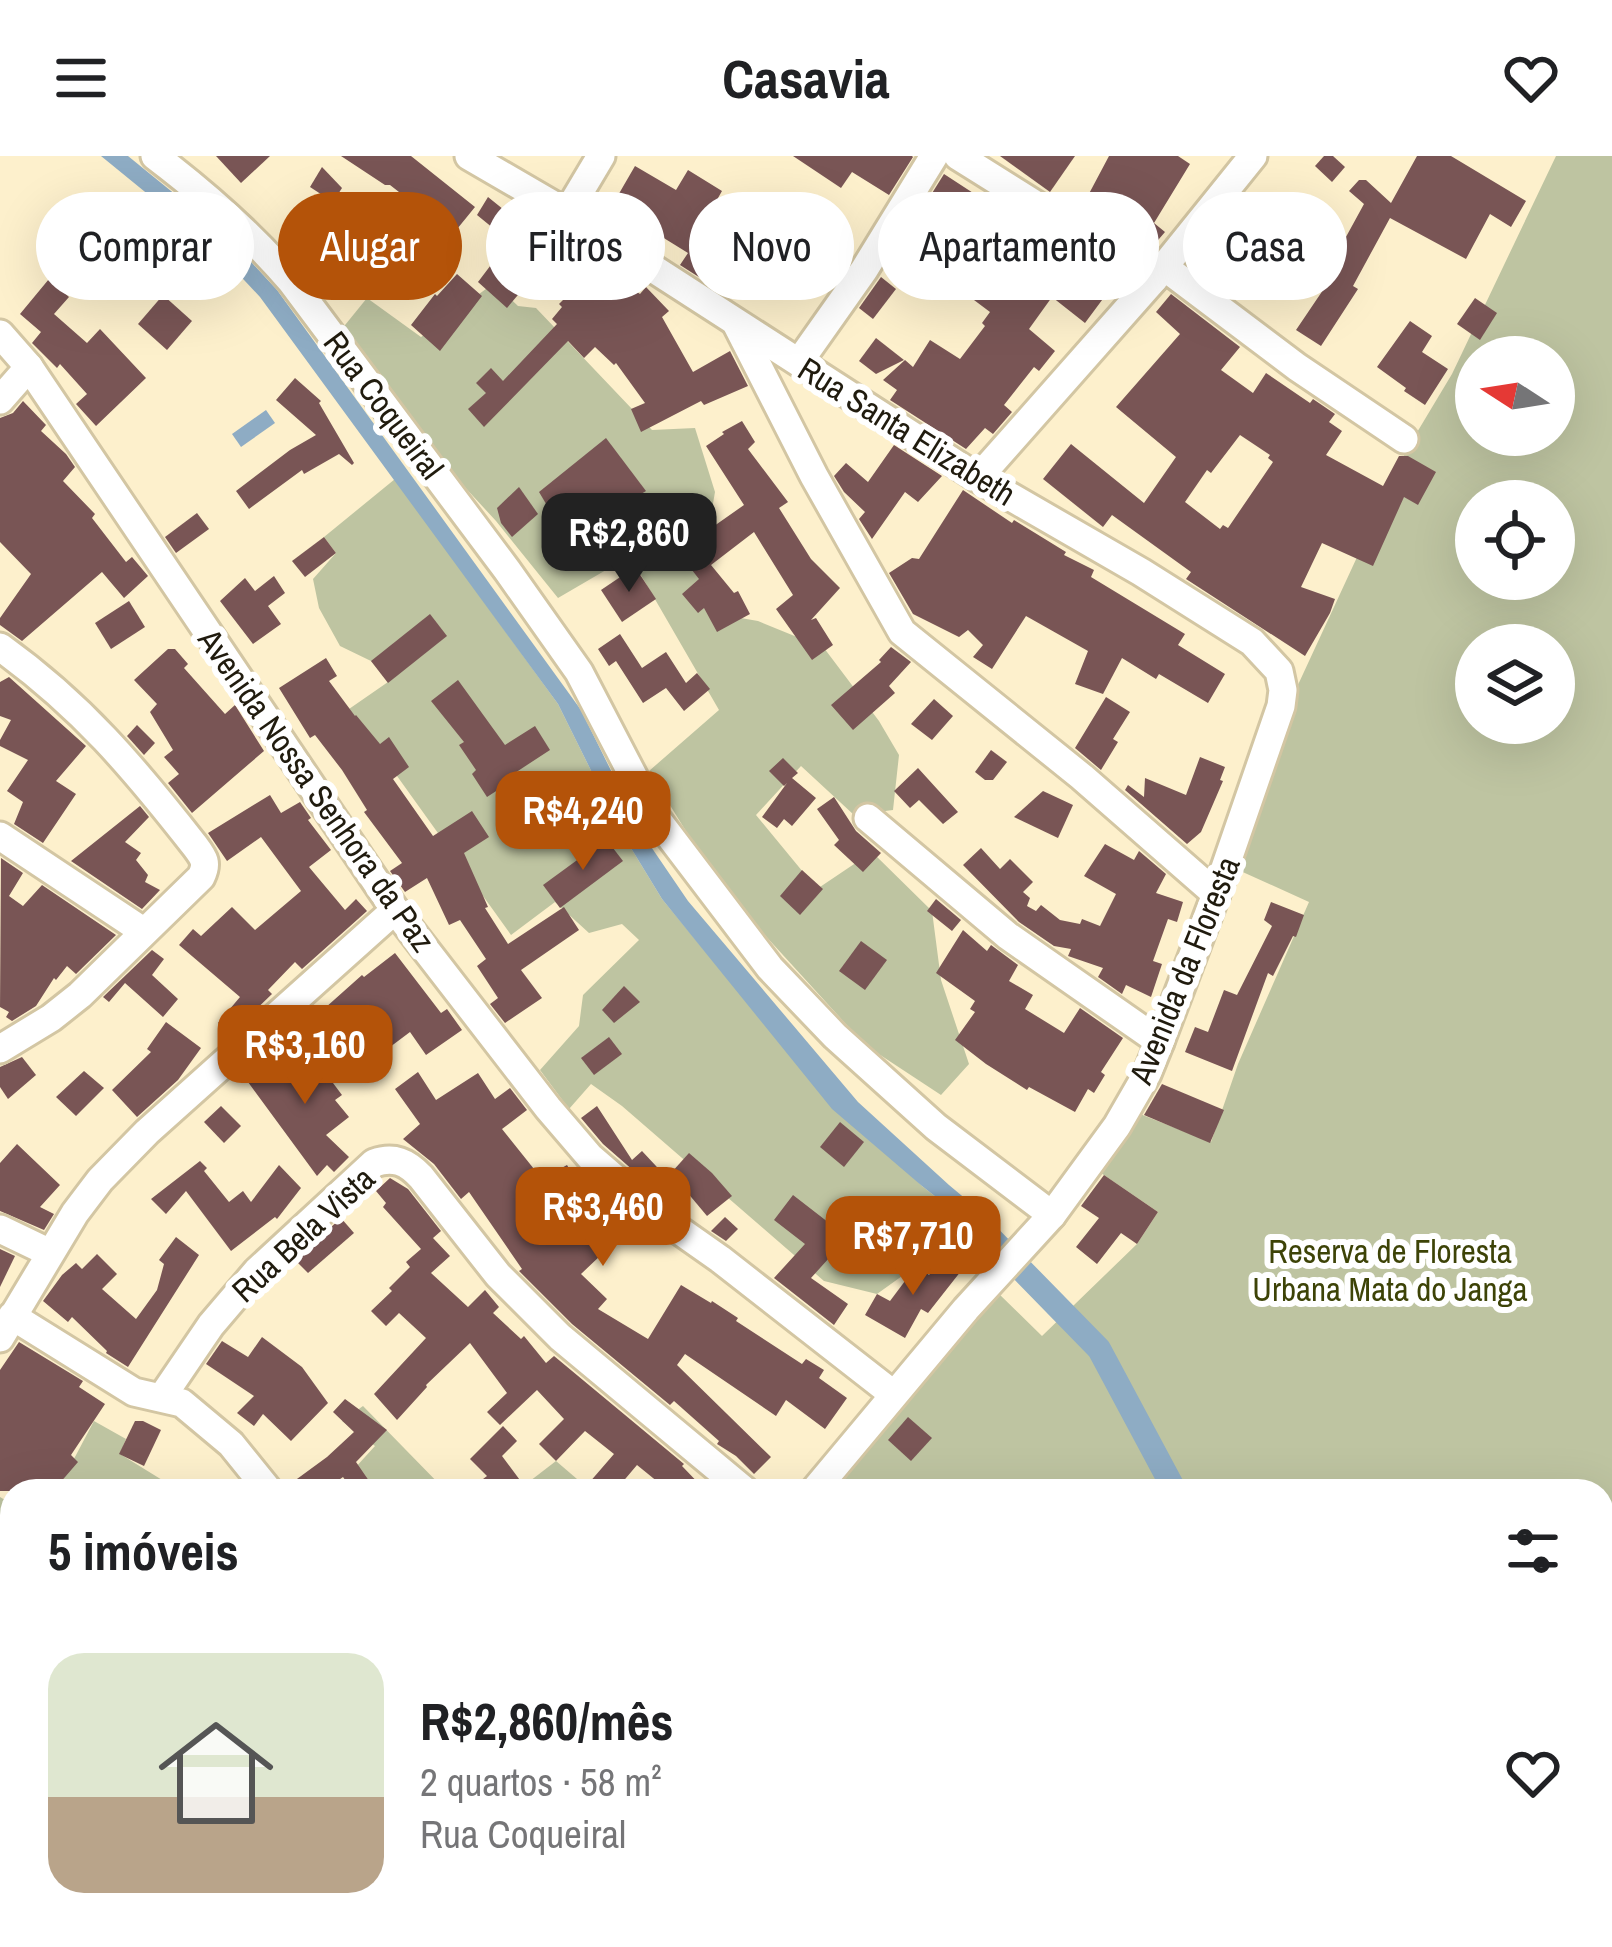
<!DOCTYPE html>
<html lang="pt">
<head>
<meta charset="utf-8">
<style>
  body { margin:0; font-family:"Archivo Narrow",sans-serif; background:#f2f2f2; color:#202124; height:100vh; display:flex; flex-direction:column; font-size:45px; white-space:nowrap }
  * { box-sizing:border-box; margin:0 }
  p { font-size:39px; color:#757577 }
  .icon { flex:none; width:66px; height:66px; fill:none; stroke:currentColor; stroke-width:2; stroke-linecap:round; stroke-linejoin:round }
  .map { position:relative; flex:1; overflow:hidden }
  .side { position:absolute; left:0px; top:1323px; width:1614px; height:468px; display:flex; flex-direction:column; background:#fff; border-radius:36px 36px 0 0; box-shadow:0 12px 48px #0002 }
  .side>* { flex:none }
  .guide { position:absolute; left:36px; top:36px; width:1542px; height:108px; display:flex; gap:24px }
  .needle { width:78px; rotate:282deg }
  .tools { position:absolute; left:1455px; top:180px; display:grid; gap:24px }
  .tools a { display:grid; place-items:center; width:120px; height:120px; border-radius:50%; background:#fff; box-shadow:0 12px 48px #0002; font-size:60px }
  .price { position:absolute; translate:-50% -102px; padding:0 27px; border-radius:24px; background:#b45309; color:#fff; font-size:39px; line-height:78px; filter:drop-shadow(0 3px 6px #0008) }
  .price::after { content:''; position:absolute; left:50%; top:72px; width:36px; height:27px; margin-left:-18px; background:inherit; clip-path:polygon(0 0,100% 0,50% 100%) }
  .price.current { background:#222; color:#fff }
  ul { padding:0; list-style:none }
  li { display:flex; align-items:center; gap:36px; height:300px; padding:0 48px }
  li span { display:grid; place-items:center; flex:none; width:336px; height:240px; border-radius:36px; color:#555 }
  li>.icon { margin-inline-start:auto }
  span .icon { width:144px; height:144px; fill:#fffc; stroke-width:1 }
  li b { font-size:51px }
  h2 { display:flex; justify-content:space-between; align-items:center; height:144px; padding:0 48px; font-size:51px }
  .chip { padding:0 42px; border-radius:54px; background:#fff; box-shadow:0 12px 48px #0002; font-size:42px; line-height:108px }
  .chip.current { background:#b45309; color:#fff }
  header { display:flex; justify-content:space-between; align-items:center; height:156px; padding:0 48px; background:#fff; font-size:54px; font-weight:700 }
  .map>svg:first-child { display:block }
  .forest { fill:#bec4a1; fill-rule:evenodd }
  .water { fill:#8eacc4 }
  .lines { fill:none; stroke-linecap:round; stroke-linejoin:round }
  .canal { stroke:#8eacc4; stroke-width:24 }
  .building { fill:#795555; fill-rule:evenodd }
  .street-casing { stroke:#d3c6a3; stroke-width:33 }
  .street { stroke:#fff; stroke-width:27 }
  .labels { text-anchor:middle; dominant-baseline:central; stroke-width:12; stroke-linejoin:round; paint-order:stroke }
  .street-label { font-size:33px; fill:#201b0e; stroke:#fff }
  .park-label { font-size:33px; fill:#3d4307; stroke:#fff }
</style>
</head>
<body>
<header><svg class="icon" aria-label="menu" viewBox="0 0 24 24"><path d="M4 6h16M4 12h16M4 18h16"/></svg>Casavia<svg class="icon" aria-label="heart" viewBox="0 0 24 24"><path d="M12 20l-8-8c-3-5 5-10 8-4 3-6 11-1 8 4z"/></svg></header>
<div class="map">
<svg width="1612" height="1791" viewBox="0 0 1612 1791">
  <rect width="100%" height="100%" fill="#fdf0cc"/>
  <g class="forest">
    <path d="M1556,0H1612V1791H466L475,1779H1602V1335H825L997,1136L1042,1180L1137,1088L1158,1056L1098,1015L1140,958L1211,986L1238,908L1309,746L1236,713L1291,544L1407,293L1452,218ZM1476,201H1554V279H1476ZM1476,345H1554V423H1476ZM1476,489H1554V567H1476Z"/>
    <polygon points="494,127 518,150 536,152 652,274 695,272 715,336 700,422 712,457 758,465 824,492 879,565 899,599 893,654 854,659 801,610 756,659 817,733 872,696 932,755 941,824 969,908 941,939 865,889 719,729 649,615 719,554 630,400 558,442 496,365 437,301 341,174 367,142 421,181"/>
    <polygon points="395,323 558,548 623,679 662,743 747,846 922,1030 988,1082 961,1115 947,1103 927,1118 916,1110 877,1138 824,1125 622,950 591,928 569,953 540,914 579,870 583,839 639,784 622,768 589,777 555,746 511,779 349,553 388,526 371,505 340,490 319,452 313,423 336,397 324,381"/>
    <polygon points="363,1250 446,1335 334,1335 375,1290 342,1265"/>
    <polygon points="94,1265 126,1283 120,1298 180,1335 57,1335"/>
    <polygon points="556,1305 591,1335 517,1335"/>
    <polygon points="0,1341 12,1348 12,1655 0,1649"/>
  </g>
  <g class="water">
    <polygon points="101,0 128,0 230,83 277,134 581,554 643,679 688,745 858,946 949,1029 998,1070 988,1082 922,1030 832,953 662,743 623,679 558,548 260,141 215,93"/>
    <polygon points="266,254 275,267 241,291 232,278"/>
  </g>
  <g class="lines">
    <g class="canal">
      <polyline points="970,1061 1099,1193 1175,1335"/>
      <polyline points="1496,1779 1521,1791"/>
    </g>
  </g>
  <g class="building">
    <polygon points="216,0 270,0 241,27"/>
    <polygon points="341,0 411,0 475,51 453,78 390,29 385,29"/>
    <polygon points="793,0 912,0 913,1 889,39 852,16 841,32"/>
    <polygon points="1000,0 1075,0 1050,36"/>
    <polygon points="1109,0 1178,0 1190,8 1154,67 1165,76 1147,97 1119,80 1123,71 1083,49"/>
    <polygon points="1324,0 1333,0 1345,11 1332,26 1315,10"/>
    <polygon points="1417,0 1451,0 1526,45 1511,71 1490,58 1466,103 1390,62 1353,130 1358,133 1321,190 1296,174 1342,106 1335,101 1364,48 1349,35 1359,24 1366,24 1391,47"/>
    <polygon points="635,10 676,34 688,14 722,35 718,42 770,77 727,139 680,109 688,97 646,71 639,82 606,60"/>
    <polygon points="322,11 342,32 333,46 310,31"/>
    <polygon points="944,18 990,48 994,44 1049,82 1038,98 1069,121 1076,112 1108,136 1085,167 1052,141 1029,173 1055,195 1039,215 1034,211 1004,249 1012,256 993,278 985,272 966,293 890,244 897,234 883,224 905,204 913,211 930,184 960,203 985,170 982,167 990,156 950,126 973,95 963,88 976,69 939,45 928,63 919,58"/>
    <polygon points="1250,36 1290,62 1227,136 1197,113 1220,86 1218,85"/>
    <polygon points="488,41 555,95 507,152 478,126 500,97 494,93 504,81 477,59"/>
    <polygon points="333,46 363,72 372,64 412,103 386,136 355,111 344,121 326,101 312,117 288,94"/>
    <polygon points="825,79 853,97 828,134 801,117"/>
    <polygon points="598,109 640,138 646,131 669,155 662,161 693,216 730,195 748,230 704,249 701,245 641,276 631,253 645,247 616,207 614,209 595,191 584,202 568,185 484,271 468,253 486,237 476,227 491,212 503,225 557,168 552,163 562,151 559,148"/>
    <polygon points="457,118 482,140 440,195 411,169 435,138 437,140"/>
    <polygon points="881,121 896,133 873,163 859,152"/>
    <polygon points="49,123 69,141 54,158 87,187 100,173 146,222 96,270 76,248 87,238 60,208 57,212 32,187 41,176 20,158"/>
    <path d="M1171,138L1240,191L1221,214L1253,237L1266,217L1310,247L1313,243L1335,258L1329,266L1342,275L1326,299L1383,330L1399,300H1408L1436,316L1418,349L1404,341L1373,410L1322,387L1301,431L1335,443L1330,457L1305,500L1186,423L1191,416L1112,359L1103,371L1043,323L1071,288L1144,347L1176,301L1116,251L1180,178L1156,156ZM1240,279L1270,299L1268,302L1273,306L1228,372L1223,369L1220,373L1185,346L1207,314L1211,317Z"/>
    <polygon points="163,139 192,165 167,194 138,168"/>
    <polygon points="1475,142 1497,157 1480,184 1457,168"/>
    <polygon points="1410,165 1432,180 1422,196 1448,213 1425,249 1404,235 1406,232 1377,211"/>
    <polygon points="876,182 904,204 876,218 859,205"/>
    <polygon points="295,222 321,245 319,247 354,307 352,309 339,298 304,318 302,314 249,353 236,335 290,294 316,279 276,244"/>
    <polygon points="23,245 46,269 41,275 66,298 75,311 63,325 95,358 92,362 126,406 132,401 148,420 124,442 102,416 22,485 0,469 0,462 31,418 0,386 0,262 13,257"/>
    <polygon points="742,265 755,286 748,293 788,346 779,352 811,403 840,432 811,464 816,462 833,489 812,504 776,453 793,439 754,376 711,409 734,437 738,435 750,458 717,476 704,452 698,457 682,438 699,423 670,386 683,376 697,393 711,382 707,375 744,349 706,290 724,278 722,276"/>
    <polygon points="606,282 646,335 567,383 539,336"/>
    <polygon points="894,289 942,320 918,346 905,336 872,383 859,363 865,356 844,336 834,320 846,307 868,326"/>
    <polygon points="519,331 538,358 512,381 501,367 497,352"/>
    <polygon points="963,334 1012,367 1014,364 1066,396 1064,399 1094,414 1091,421 1185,478 1178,489 1225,518 1208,547 1159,518 1156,523 1122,502 1103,538 1075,528 1088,495 1026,460 992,513 973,501 983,489 968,474 959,481 913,458 889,417 912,402 919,403"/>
    <polygon points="197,357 209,373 176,397 165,381"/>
    <polygon points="324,381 336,397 305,421 292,405"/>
    <polygon points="635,411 656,443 622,466 601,434"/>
    <polygon points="274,420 285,437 268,450 281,468 253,488 220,445 245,422 255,435"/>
    <polygon points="129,445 145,471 111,493 95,467"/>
    <polygon points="430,458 447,480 388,527 371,505"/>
    <polygon points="620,478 642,512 666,496 686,527 697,517 710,533 684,555 666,532 643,547 616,505 609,510 598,493"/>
    <polygon points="891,491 911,506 889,530 895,537 853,574 831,549 881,506 879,504"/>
    <polygon points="168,493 175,493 188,508 184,512 225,558 235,549 264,595 192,657 168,627 179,618 164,601 173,594 150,556 157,548 134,524"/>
    <polygon points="326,502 337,520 329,525 355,560 356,559 380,588 389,581 409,611 393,623 433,680 472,655 489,681 464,697 488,751 485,752 508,788 564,751 579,774 521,814 542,842 505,867 490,848 498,842 477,810 486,803 460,764 449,769 427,722 405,736 390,715 402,707 364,656 367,654 342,614 315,579 310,582 279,532"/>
    <polygon points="9,521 86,590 56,625 76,638 43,687 14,668 23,646 7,635 28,604 0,590 0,584 11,564 0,560 0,526"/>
    <polygon points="458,524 505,589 535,570 550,594 504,624 507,628 487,641 472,618 476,614 459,589 464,586 431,545"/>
    <polygon points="1106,541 1130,556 1113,583 1118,586 1101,614 1075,592"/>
    <polygon points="934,543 953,560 932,584 911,568"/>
    <polygon points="137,569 155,587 144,599 127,580"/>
    <polygon points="991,594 1007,606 993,624 985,624 975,616"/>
    <polygon points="1200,601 1225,611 1220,624 1223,625 1201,676 1187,688 1125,634 1128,629 1144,641 1145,622 1186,639"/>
    <polygon points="783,602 798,617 792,622 816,642 792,670 784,663 777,672 762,661 787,627 784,630 769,615"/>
    <polygon points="918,612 958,656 943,668 919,644 910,652 894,635"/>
    <polygon points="1043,635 1073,649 1058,682 1014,661"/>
    <polygon points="270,639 281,657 300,646 311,662 308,664 331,694 309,711 345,754 356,743 367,755 302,813 295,806 268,834 272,838 230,878 218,867 240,841 179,789 193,773 201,780 232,751 255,774 301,735 261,681 227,705 208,677"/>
    <polygon points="834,641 856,675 881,697 863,716 834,689 839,684 817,653"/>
    <polygon points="140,650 149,661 125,686 141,697 136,704 148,719 145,726 160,734 142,753 71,705"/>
    <polygon points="606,683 623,705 560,752 543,729"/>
    <polygon points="1105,688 1134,704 1139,695 1166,718 1156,737 1183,746 1177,766 1168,763 1153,805 1162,808 1151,841 1126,829 1122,838 1098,821 1103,812 1068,800 1071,793 1054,790 1019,766 963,709 981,692 1000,713 1010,703 1033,726 1023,736 1030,742 1027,750 1036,755 1041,749 1060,764 1080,768 1082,763 1100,770 1116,738 1084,720"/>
    <polygon points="1,702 23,717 9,740 23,750 42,729 116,779 76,818 67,810 56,824 54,822 36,850 12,865 6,861 9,856 0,851"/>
    <polygon points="802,714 823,733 800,759 780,740"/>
    <polygon points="936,743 961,764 952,775 927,755"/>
    <polygon points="1271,746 1304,759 1296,781 1293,780 1273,820 1268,817 1232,915 1185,896 1195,871 1208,876 1224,834 1237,839 1272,770 1264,764"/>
    <polygon points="963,774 987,795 991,789 1018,809 1009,825 1033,839 1025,853 1064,877 1080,852 1123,882 1101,916 1105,919 1094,937 1088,933 1075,956 1029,931 1027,934 986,908 955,884 975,856 970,853 975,845 936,817"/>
    <polygon points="861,785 887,804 865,834 839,815"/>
    <polygon points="152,794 164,803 152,819 178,843 163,861 125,827 109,846 103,841"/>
    <polygon points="395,797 441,857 447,853 462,874 426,899 410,876 386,894 361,861 344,875 325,852 362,819 364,821"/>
    <polygon points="624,830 640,846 614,867 602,854"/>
    <polygon points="166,866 201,892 178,924 137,961 112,934 151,896 147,893"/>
    <polygon points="609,881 622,898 594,919 581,902"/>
    <polygon points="306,888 324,909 321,911 342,939 335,944 349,961 326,979 349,1001 334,1016 327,1009 317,1020 248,926 266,912 271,919"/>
    <polygon points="22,901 36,919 8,943 0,931 0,911"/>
    <polygon points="84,915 104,932 76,960 56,941"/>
    <polygon points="418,916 436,944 478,917 495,943 510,932 527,954 502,973 542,1023 567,1009 587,1044 621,1080 581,1118 607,1143 598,1153 648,1183 681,1129 711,1147 712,1145 738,1162 736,1165 802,1208 806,1203 824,1214 819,1222 847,1242 825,1273 786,1244 776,1260 685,1198 677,1209 771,1301 754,1318 736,1300 717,1288 719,1285 674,1245 670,1249 572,1168 519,1115 522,1113 469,1036 461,1043 434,1008 403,983 420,968 395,933"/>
    <polygon points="1162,928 1224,954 1210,987 1144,959"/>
    <polygon points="221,950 241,970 224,987 204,966"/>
    <polygon points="597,950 632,1004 642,995 670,1025 658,1036 603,988 581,962"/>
    <polygon points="840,966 864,986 844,1011 820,991"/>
    <polygon points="17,988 60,1029 40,1051 54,1058 44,1074 0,1055 0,1007"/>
    <polygon points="689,997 712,1017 732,1040 707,1060 671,1017"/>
    <polygon points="200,1005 207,1012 204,1015 229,1046 243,1035 251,1046 279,1009 301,1032 277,1063 275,1061 231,1095 186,1035 166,1058 151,1043"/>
    <polygon points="1104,1019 1158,1056 1137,1088 1121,1077 1097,1108 1076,1091 1099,1062 1081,1050"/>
    <polygon points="390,1022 408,1033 441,1075 433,1082 450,1100 431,1117 468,1151 485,1134 499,1151 493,1157 521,1183 524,1180 546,1207 554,1200 684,1308 682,1310 706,1335 669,1335 637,1309 615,1335 582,1335 614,1298 585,1275 556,1305 539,1288 564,1263 537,1234 500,1269 487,1256 507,1237 470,1187 426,1229 427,1231 397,1264 374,1238 426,1182 399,1157 386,1170 371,1155 392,1135 389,1132 410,1111 406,1106 421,1093 383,1051 386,1047 376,1035"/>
    <polygon points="793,1039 833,1070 843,1058 858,1070 811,1122 848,1148 834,1169 774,1122 805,1088 774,1064"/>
    <polygon points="725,1061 738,1073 726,1085 711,1075"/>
    <polygon points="341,1062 354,1077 308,1117 295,1104"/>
    <polygon points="176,1081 199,1099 128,1211 106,1197 107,1195 72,1161 68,1166 43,1145 62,1119 76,1107 82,1113 97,1098 117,1118 102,1133 136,1163 157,1134 164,1108 159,1104"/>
    <polygon points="0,1093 15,1100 0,1131"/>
    <polygon points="944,1101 961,1115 928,1157 921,1153 905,1182 865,1159 877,1138 890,1145 917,1109 929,1119"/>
    <polygon points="262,1181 302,1211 328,1247 291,1285 263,1258 254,1270 237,1257 254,1240 206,1208 222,1185 248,1201"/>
    <polygon points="19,1186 83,1225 79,1231 105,1248 71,1299 78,1306 53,1335 0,1335 0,1214"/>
    <polygon points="345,1243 387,1274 356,1306 376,1335 353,1335 343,1321 323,1335 287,1335 286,1331 327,1301 354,1276 333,1256"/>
    <polygon points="908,1261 932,1282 911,1305 888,1284"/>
    <polygon points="135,1265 143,1265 161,1274 144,1310 119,1298"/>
    <polygon points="503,1270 517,1285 502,1300 528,1335 467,1335 487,1320 470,1303"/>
  </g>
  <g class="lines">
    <g class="street-casing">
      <g id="street">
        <path d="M155,0C205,38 250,77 291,125L507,414L579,516L653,658L770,812L835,880L936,971L1052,1059"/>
        <polyline points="469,0 567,57 978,322 1141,416 1252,486 1279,515 1283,534 1281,550 1216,738 1160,886 1147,918 1117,970 1052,1059 966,1153 814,1335"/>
        <polyline points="958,0 1154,123"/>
        <polyline points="567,57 601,0"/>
        <polyline points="1163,110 1297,211 1404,283"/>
        <polyline points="737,169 814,320 902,476 1082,621 1216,738"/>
        <polyline points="0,178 29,211 395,754 548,952 590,1001 656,1058 720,1103 893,1238"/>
        <polyline points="799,206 864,114 934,0"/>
        <polyline points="0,244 29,211"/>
        <polyline points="978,322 1154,123 1253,0"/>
        <path d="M0,491C81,549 134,612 195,690C204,702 208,707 201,721L80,839L51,862L0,893"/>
        <polyline points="868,662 1008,780 1160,886"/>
        <polyline points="0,680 143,775"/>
        <polyline points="0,1073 50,1097"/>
        <polyline points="12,1160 134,1236 182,1247 231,1288 269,1335"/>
        <polyline points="0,1182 75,1057 100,1024 147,976 395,754"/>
        <path d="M162,1241L211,1169L257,1115L374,1007C394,1000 407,1006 421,1021L498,1119L560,1181L745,1335"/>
        <polyline points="0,1660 12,1667"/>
        <polyline points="203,1779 224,1791"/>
        <polyline points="431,1791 441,1779"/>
      </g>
    </g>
    <use href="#street" class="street"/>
  </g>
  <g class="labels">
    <g class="street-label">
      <text transform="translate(384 249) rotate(53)">Rua Coqueiral</text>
      <text transform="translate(907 275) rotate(32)">Rua Santa Elizabeth</text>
      <text transform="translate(317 634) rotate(55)">Avenida Nossa Senhora da Paz</text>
      <text transform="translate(1184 814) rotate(-68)">Avenida da Floresta</text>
      <text transform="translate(303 1078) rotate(-43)">Rua Bela Vista</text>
    </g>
    <g class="park-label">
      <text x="1390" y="1095">Reserva de Floresta<tspan x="1390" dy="38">Urbana Mata do Janga</tspan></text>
    </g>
  </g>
</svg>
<div class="tools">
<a><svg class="needle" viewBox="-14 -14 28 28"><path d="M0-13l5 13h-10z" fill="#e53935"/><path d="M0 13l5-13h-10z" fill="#757577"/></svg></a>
<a><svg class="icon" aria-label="locate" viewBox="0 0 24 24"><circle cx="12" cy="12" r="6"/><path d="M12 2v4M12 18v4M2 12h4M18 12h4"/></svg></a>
<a><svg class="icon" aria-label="layers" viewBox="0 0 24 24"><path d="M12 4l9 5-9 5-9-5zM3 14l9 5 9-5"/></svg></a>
</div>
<b class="price current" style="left:629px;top:439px">R$2,860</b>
<b class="price" style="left:583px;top:717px">R$4,240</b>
<b class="price" style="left:305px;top:951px">R$3,160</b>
<b class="price" style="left:603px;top:1113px">R$3,460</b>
<b class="price" style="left:913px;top:1142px">R$7,710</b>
<div class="guide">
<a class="chip">Comprar</a>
<a class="chip current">Alugar</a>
<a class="chip">Filtros</a>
<a class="chip">Novo</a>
<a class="chip">Apartamento</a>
<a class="chip">Casa</a>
</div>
<section class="side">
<h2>5 imóveis<svg class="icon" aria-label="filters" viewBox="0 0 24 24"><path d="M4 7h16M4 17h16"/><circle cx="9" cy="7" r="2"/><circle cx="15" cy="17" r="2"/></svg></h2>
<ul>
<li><span style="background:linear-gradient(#dfe7d0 60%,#b9a48a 0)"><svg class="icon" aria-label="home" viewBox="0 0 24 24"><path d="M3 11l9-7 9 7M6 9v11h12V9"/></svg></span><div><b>R$2,860/mês</b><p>2 quartos · 58 m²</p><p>Rua Coqueiral</p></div><svg class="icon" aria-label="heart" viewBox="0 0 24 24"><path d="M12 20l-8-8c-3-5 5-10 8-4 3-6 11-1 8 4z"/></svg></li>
</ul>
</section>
</div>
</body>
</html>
